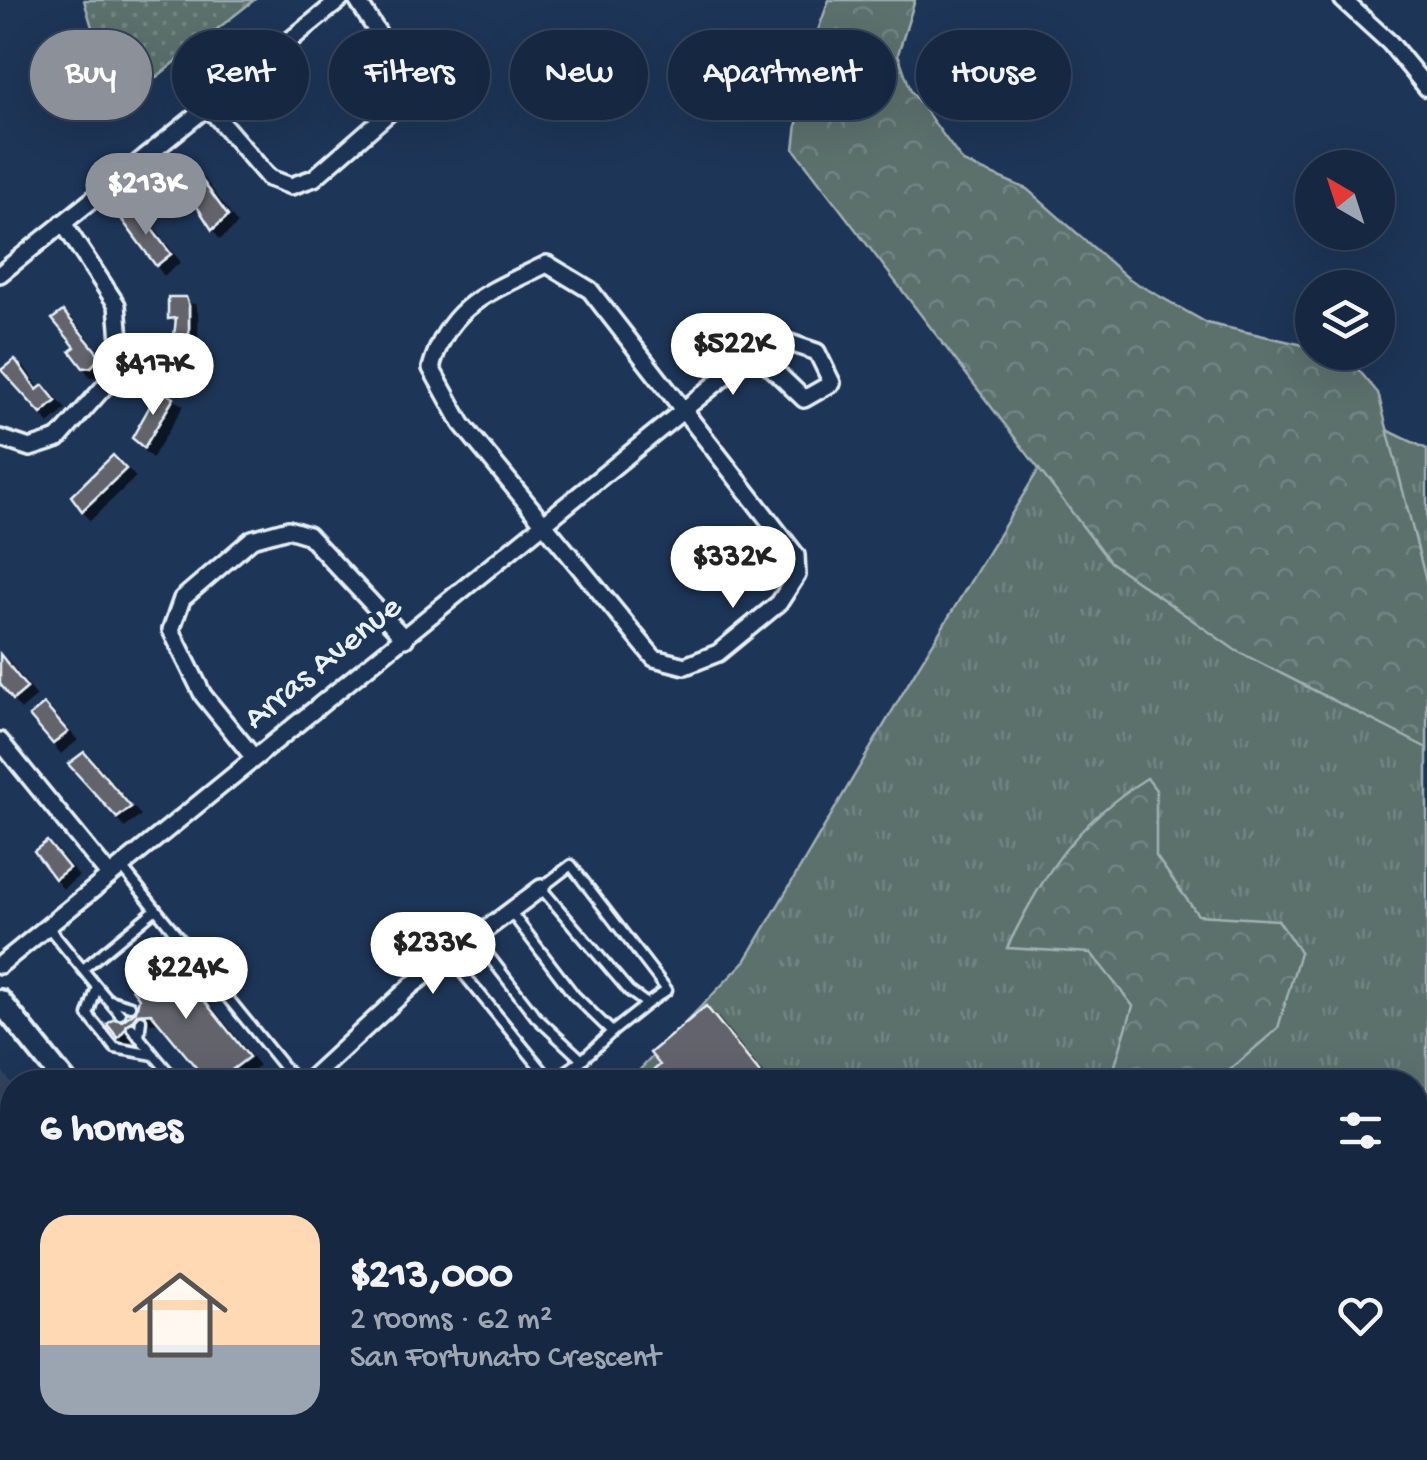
<!DOCTYPE html>
<html lang="en">
<head>
<meta charset="utf-8">
<style>
  body { margin:0; font-family:"Gochi Hand",sans-serif; background:#23344c; color:#f1f3f6; height:100vh; display:flex; flex-direction:column; font-size:38px; white-space:nowrap }
  * { box-sizing:border-box; margin:0 }
  p { font-size:32px; color:#9ea6b1 }
  .icon { flex:none; width:55px; height:55px; fill:none; stroke:currentColor; stroke-width:2; stroke-linecap:round; stroke-linejoin:round }
  .map { position:relative; flex:1; overflow:hidden }
  .details { position:absolute; left:0px; top:1070px; width:1428px; height:390px; display:flex; flex-direction:column; background:#162841; border-radius:40px 40px 0 0; box-shadow:0 10px 40px #0002,0 0 0 2px #35445a }
  .details>* { flex:none }
  .top-card { position:absolute; left:30px; top:30px; width:1368px; height:90px; display:flex; gap:20px }
  .needle { width:65px; rotate:321deg }
  .buttons { position:absolute; left:1295px; top:150px; display:grid; gap:20px }
  .buttons a { display:grid; place-items:center; width:100px; height:100px; border-radius:50%; background:#162841; box-shadow:0 10px 40px #0002,0 0 0 2px #35445a; font-size:50px }
  .price { position:absolute; translate:-50% -85px; padding:0 22px; border-radius:35px; background:#fff; color:#222; font-size:32px; line-height:65px; filter:drop-shadow(0 2px 5px #0008) }
  .price::after { content:''; position:absolute; left:50%; top:60px; width:30px; height:22px; margin-left:-15px; background:inherit; clip-path:polygon(0 0,100% 0,50% 100%) }
  .price.selected { background:#8c9099; color:#fff }
  ul { padding:0; list-style:none }
  li { display:flex; align-items:center; gap:30px; height:250px; padding:0 40px }
  li span { display:grid; place-items:center; flex:none; width:280px; height:200px; border-radius:30px; color:#555 }
  li>.icon { margin-inline-start:auto }
  span .icon { width:120px; height:120px; fill:#fffc; stroke-width:1 }
  li b { font-size:42px }
  h2 { display:flex; justify-content:space-between; align-items:center; height:120px; padding:0 40px; font-size:42px }
  .pill { padding:0 35px; border-radius:45px; background:#162841; box-shadow:0 10px 40px #0002,0 0 0 2px #35445a; font-size:35px; line-height:90px }
  .pill.selected { background:#8c9099; color:#fff }
  .map>svg:first-child { display:block }
  .built { fill:#32435d }
  .grass { fill:url(#grass-tufts); stroke:#a2b0b2; stroke-width:2.5 }
  .forest { fill:url(#forest-crowns); stroke:#a2b0b2; stroke-width:2.5 }
  .park { fill:url(#park-dots); stroke:#a2b0b2; stroke-width:2.5 }
  .building { fill:#63646c; stroke:#e8f1f8; stroke-width:2.5; filter:url(#shadow) }
  .lines { fill:none; stroke-linecap:round; stroke-linejoin:round }
  .service-casing { stroke:#e8f1f8; stroke-width:15 }
  .minor-casing { stroke:#e8f1f8; stroke-width:22 }
  .tertiary-casing { stroke:#e8f1f8; stroke-width:28 }
  .service { stroke:#1d3557; stroke-width:8 }
  .minor { stroke:#1d3557; stroke-width:15 }
  .tertiary { stroke:#1d3557; stroke-width:20 }
  .labels { text-anchor:middle; dominant-baseline:central; stroke-width:8; stroke-linejoin:round; paint-order:stroke }
  .street-label { font-size:35px; fill:#e8f1f8; stroke:#1d3557 }
</style>
</head>
<body>
<div class="map">
<svg width="1427" height="1460" viewBox="0 0 1427 1460">
  <defs>
    <pattern id="grass-tufts" width="24" height="20" patternUnits="userSpaceOnUse" patternTransform="scale(2.5)"><rect width="24" height="20" fill="#5b706c"/><path d="M3 7l-1-3M5 7V3M7 7l1-3M15 17l-1-3M17 17v-4M19 17l1-3" fill="none" stroke="#738582"/></pattern>
    <pattern id="forest-crowns" width="20" height="18" patternUnits="userSpaceOnUse" patternTransform="scale(2.5)"><rect width="20" height="18" fill="#5b706c"/><path d="M2 6a3 3 0 1 1 6 0M12 15a3 3 0 1 1 6 0" fill="none" stroke="#738582"/></pattern>
    <pattern id="park-dots" width="8" height="8" patternUnits="userSpaceOnUse" patternTransform="scale(2.5)"><rect width="8" height="8" fill="#5b706c"/><path d="M2 2h.1M6 6h.1" fill="none" stroke="#738582" stroke-width="1.8" stroke-linecap="round"/></pattern>
    <filter id="shadow"><feDropShadow dx="8" dy="8" stdDeviation="0" flood-color="#0009"/></filter>
  </defs>
  <rect width="100%" height="100%" fill="#1d3557"/>
  <filter id="ink" filterUnits="userSpaceOnUse"><feTurbulence type="fractalNoise" baseFrequency=".01" numOctaves="2"/><feDisplacementMap in="SourceGraphic" scale="20" xChannelSelector="R" yChannelSelector="G"/><feConvolveMatrix kernelMatrix="1 2 1 2 8 2 1 2 1" color-interpolation-filters="sRGB"/></filter>
  <g filter="url(#ink)">
    <polygon class="built" points="0,1068 12,1084 12,1448 306,1448 316,1460 0,1460"/>
    <polygon class="grass" points="1136,310 1427,449 1427,1460 441,1460 431,1448 1415,1448 1415,1082 628,1082 746,960 914,674"/>
    <g class="forest">
      <polygon points="829,0 915,0 898,54 911,91 963,162 1027,189 1129,279 1207,323 1312,347 1312,352 1346,355 1378,393 1427,585 1427,748 1235,650 1110,562 794,149 803,72"/>
      <path d="M1147,778L1156,790V856L1198,915L1278,920L1300,952L1278,1028L1216,1082H1110L1133,1006L1091,953L1007,948C1043,874 1076,822 1147,778Z"/>
    </g>
    <polygon class="park" points="84,0 254,0 116,109"/>
    <g class="building">
      <polygon points="196,172 228,216 212,230 182,183"/>
      <polygon points="136,209 171,254 156,266 122,220"/>
      <polygon points="168,297 186,297 189,306 189,356 172,356 176,318 168,319"/>
      <polygon points="63,311 101,357 91,367 83,368 70,351 75,347 52,319"/>
      <polygon points="15,359 37,390 43,385 56,401 41,414 1,370"/>
      <polygon points="159,390 174,398 144,448 132,438"/>
      <polygon points="113,455 126,469 82,511 71,496"/>
      <polygon points="0,654 27,688 13,700 0,684"/>
      <polygon points="44,704 68,732 53,744 29,716"/>
      <polygon points="84,752 131,807 117,818 68,764"/>
      <polygon points="47,841 69,868 55,879 34,851"/>
      <polygon points="170,958 249,1057 216,1082 208,1082 151,1013 137,1014 118,1038 107,1024 114,1019 122,1021 136,1011 139,998 132,989"/>
      <polygon points="706,1006 767,1082 639,1082 660,1065 650,1053"/>
      <polygon points="72,1448 239,1448 240,1452 230,1460 82,1460"/>
    </g>
    <g class="lines">
      <g class="service-casing">
        <g id="service">
          <polyline points="121,866 296,1082"/>
          <polyline points="510,911 574,995 612,1032 647,1004 629,991 541,888 571,865 667,990 647,1004"/>
          <polyline points="48,927 97,987 88,1015 115,1048 154,1055 177,1082"/>
          <polyline points="475,938 536,1017 582,1060 552,1082"/>
          <polyline points="449,956 552,1082"/>
          <polyline points="83,969 156,909"/>
          <polyline points="97,987 120,1014"/>
          <polyline points="110,1000 130,1006"/>
          <polyline points="132,1028 154,1055"/>
          <polyline points="139,1037 141,1020"/>
          <polyline points="582,1060 612,1032"/>
          <polyline points="25,1448 35,1460"/>
          <polyline points="246,1448 256,1460"/>
          <polyline points="282,1448 292,1460"/>
        </g>
      </g>
      <g class="minor-casing">
        <g id="minor">
          <polyline points="1343,0 1390,43 1427,88"/>
          <polyline points="209,108 269,178 291,186 314,178 392,110 400,67 357,0"/>
          <path d="M547,264L590,290L796,555L797,575L779,603L718,653L685,666L654,658L462,424L431,368C449,303 491,292 547,264Z"/>
          <polyline points="0,274 340,0"/>
          <polyline points="0,438 30,448 58,439 112,378 121,351 117,305 63,223"/>
          <polyline points="0,741 109,875"/>
          <polyline points="254,758 203,695 171,630 182,599 252,539 288,529 308,535 405,639"/>
          <polyline points="0,965 755,352 784,341 817,352 832,383 804,399 755,352"/>
          <polyline points="307,1082 411,986 541,888"/>
        </g>
      </g>
      <g class="tertiary-casing">
        <g id="tertiary">
          <polyline points="0,1001 65,1082"/>
          <polyline points="360,1448 371,1460"/>
        </g>
      </g>
      <use href="#service" class="service"/>
      <use href="#minor" class="minor"/>
      <use href="#tertiary" class="tertiary"/>
    </g>
  </g>
  <g class="labels">
    <g class="street-label">
      <text transform="translate(324 664) rotate(-39)">Arras Avenue</text>
    </g>
  </g>
</svg>
<div class="buttons">
<a><svg class="needle" viewBox="-14 -14 28 28"><path d="M0-13l5 13h-10z" fill="#e53935"/><path d="M0 13l5-13h-10z" fill="#9ea6b1"/></svg></a>
<a><svg class="icon" aria-label="layers" viewBox="0 0 24 24"><path d="M12 4l9 5-9 5-9-5zM3 14l9 5 9-5"/></svg></a>
</div>
<b class="price selected" style="left:146px;top:238px">$213K</b>
<b class="price" style="left:733px;top:398px">$522K</b>
<b class="price" style="left:153px;top:418px">$417K</b>
<b class="price" style="left:733px;top:611px">$332K</b>
<b class="price" style="left:433px;top:997px">$233K</b>
<b class="price" style="left:186px;top:1022px">$224K</b>
<div class="top-card">
<a class="pill selected">Buy</a>
<a class="pill">Rent</a>
<a class="pill">Filters</a>
<a class="pill">New</a>
<a class="pill">Apartment</a>
<a class="pill">House</a>
</div>
<section class="details">
<h2>6 homes<svg class="icon" aria-label="filters" viewBox="0 0 24 24"><path d="M4 7h16M4 17h16"/><circle cx="9" cy="7" r="2"/><circle cx="15" cy="17" r="2"/></svg></h2>
<ul>
<li><span style="background:linear-gradient(#ffd9b3 65%,#9aa5b1 0)"><svg class="icon" aria-label="home" viewBox="0 0 24 24"><path d="M3 11l9-7 9 7M6 9v11h12V9"/></svg></span><div><b>$213,000</b><p>2 rooms · 62 m²</p><p>San Fortunato Crescent</p></div><svg class="icon" aria-label="heart" viewBox="0 0 24 24"><path d="M12 20l-8-8c-3-5 5-10 8-4 3-6 11-1 8 4z"/></svg></li>
</ul>
</section>
</div>
</body>
</html>
